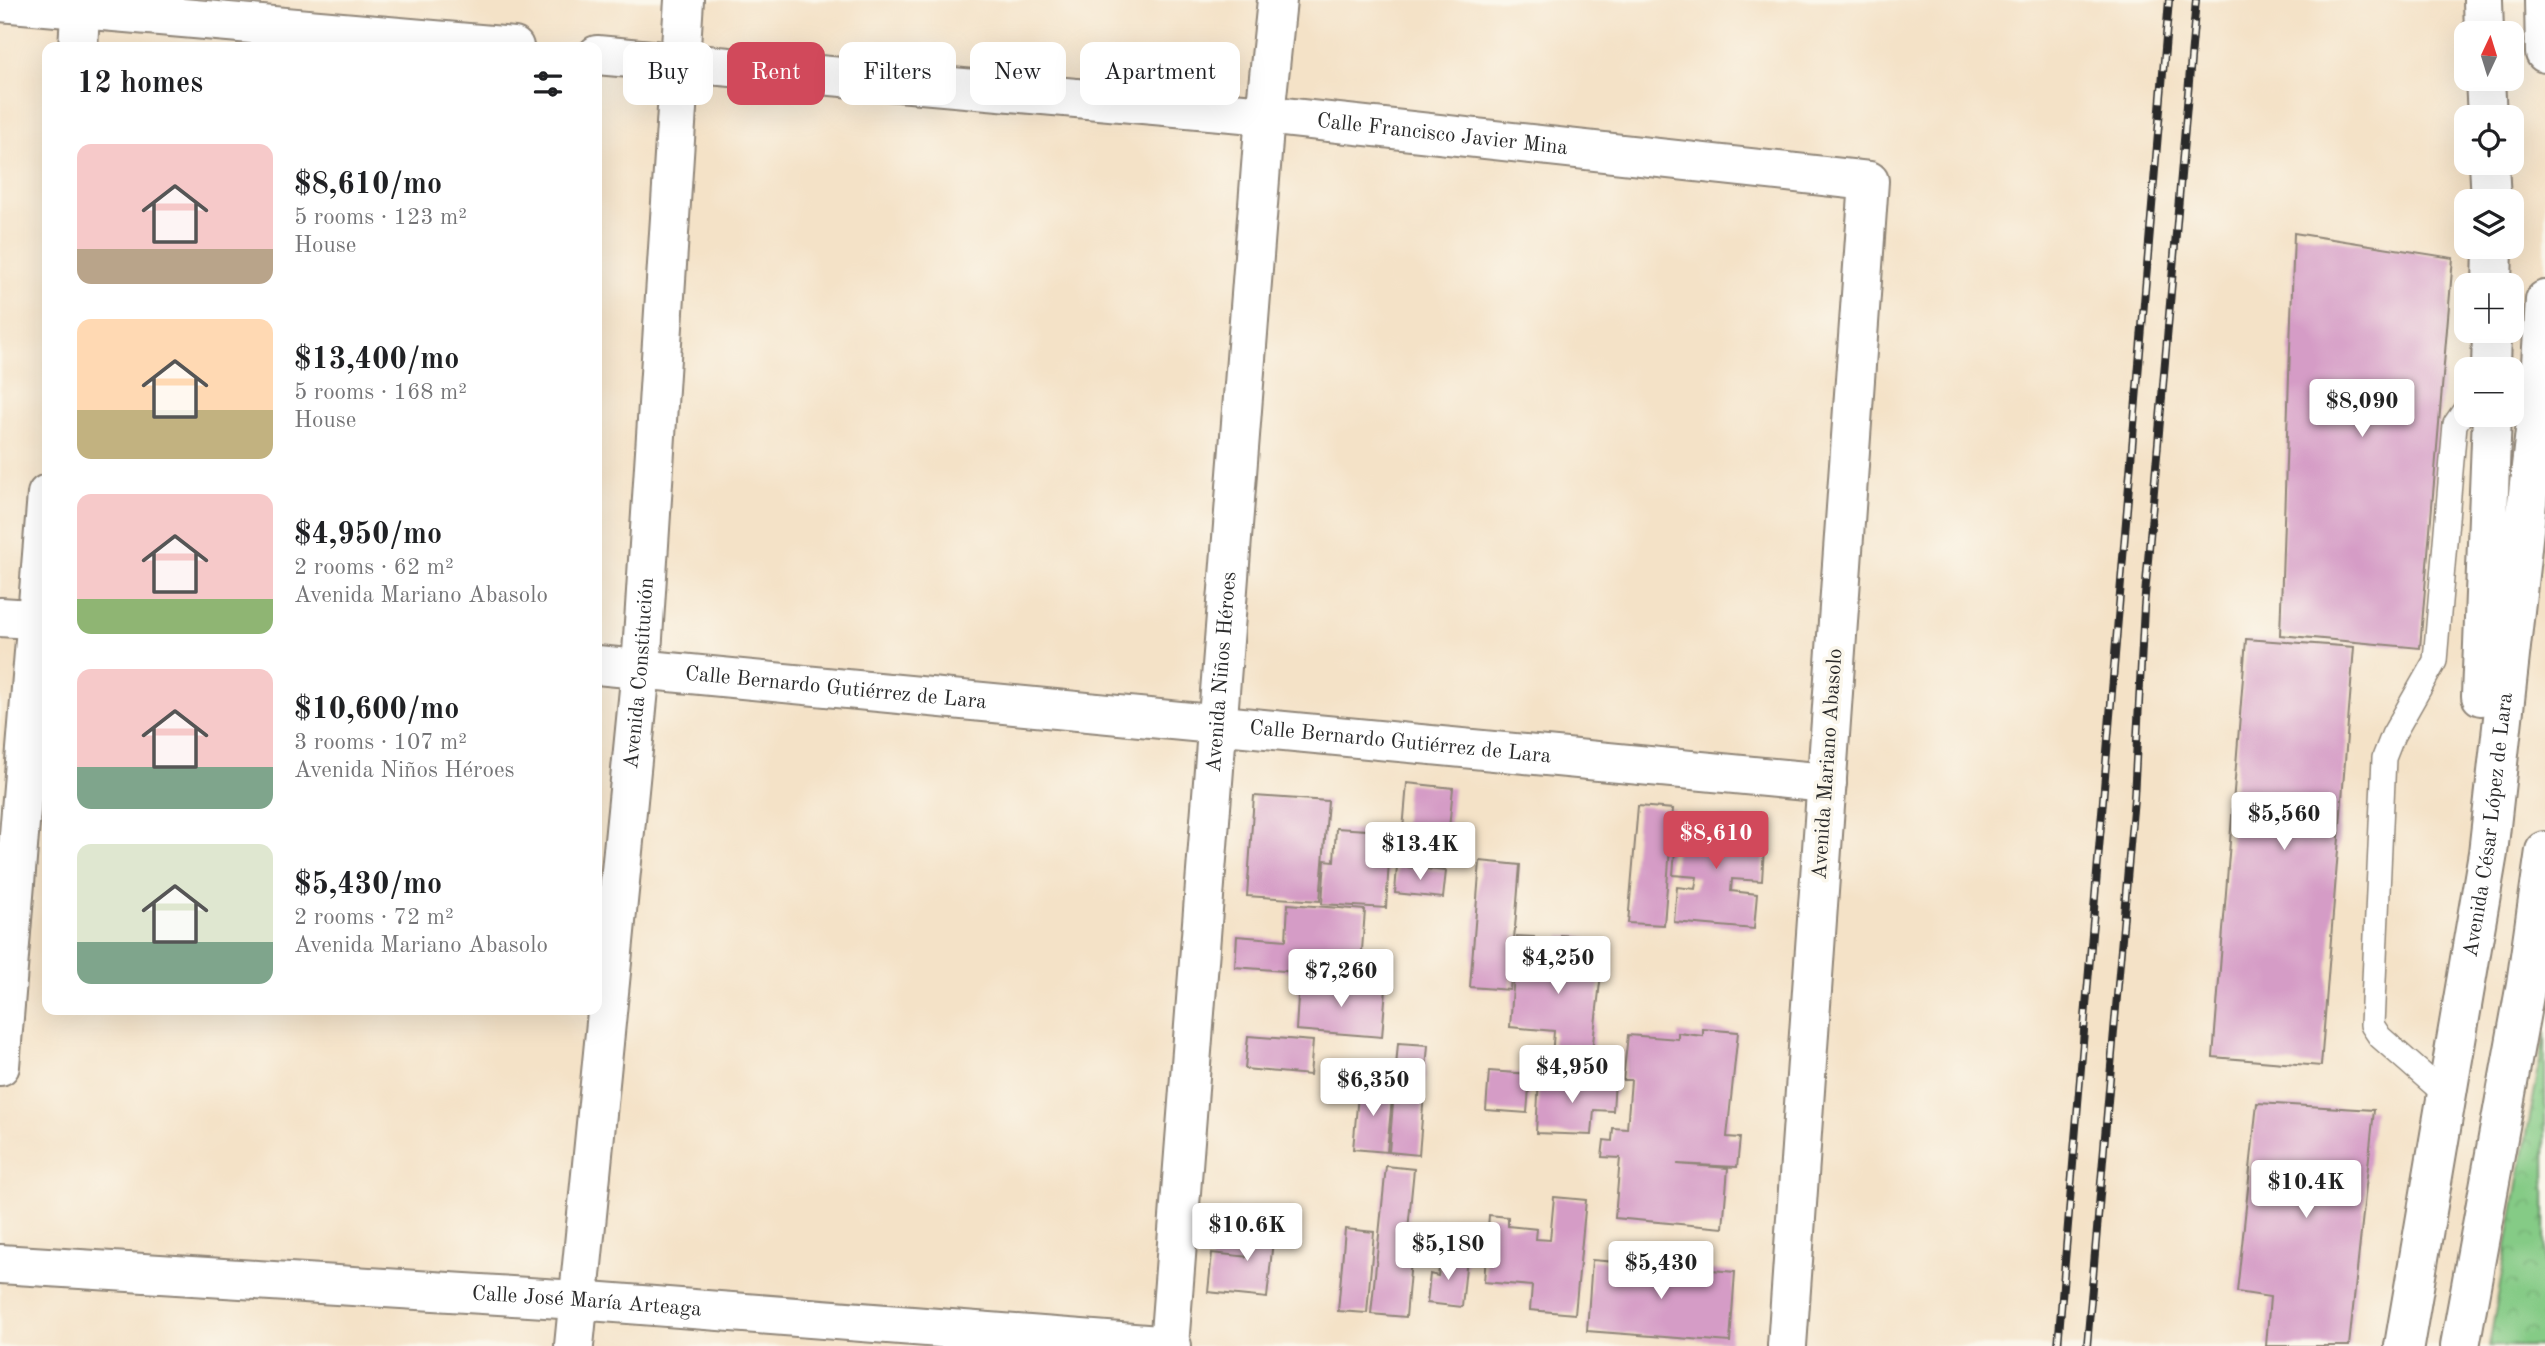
<!DOCTYPE html>
<html lang="en">
<head>
<meta charset="utf-8">
<style>
  body { margin:0; font-family:"Old Standard TT",serif; background:#f2f2f2; color:#202124; height:100vh; display:flex; flex-direction:column; font-size:26px; white-space:nowrap }
  * { box-sizing:border-box; margin:0 }
  p { font-size:23px; color:#757577 }
  .icon { flex:none; width:38px; height:38px; fill:none; stroke:currentColor; stroke-width:2; stroke-linecap:round; stroke-linejoin:round }
  .map { position:relative; flex:1; overflow:hidden }
  .panel { position:absolute; left:42px; top:42px; width:560px; height:973px; display:flex; flex-direction:column; background:#fff; border-radius:14px; box-shadow:0 7px 28px #0002 }
  .panel>* { flex:none }
  .guide { position:absolute; left:623px; top:42px; width:665px; height:63px; display:flex; gap:14px }
  .needle { width:46px; rotate:4deg }
  .fabs { position:absolute; left:2454px; top:21px; display:grid; gap:14px }
  .fabs a { display:grid; place-items:center; width:70px; height:70px; border-radius:14px; background:#fff; box-shadow:0 7px 28px #0002; font-size:35px }
  .price { position:absolute; translate:-50% -60px; padding:0 16px; border-radius:7px; background:#fff; color:#222; font-size:23px; line-height:46px; filter:drop-shadow(0 2px 4px #0008) }
  .price::after { content:''; position:absolute; left:50%; top:42px; width:21px; height:16px; margin-left:-10px; background:inherit; clip-path:polygon(0 0,100% 0,50% 100%) }
  .price.current { background:#d1495b; color:#fff }
  ul { padding:0; list-style:none }
  li { display:flex; align-items:center; gap:21px; height:175px; padding:0 35px }
  li span { display:grid; place-items:center; flex:none; width:196px; height:140px; border-radius:14px; color:#555 }
  li>.icon { margin-inline-start:auto }
  span .icon { width:84px; height:84px; fill:#fffc; stroke-width:1 }
  li b { font-size:30px }
  h2 { display:flex; justify-content:space-between; align-items:center; height:84px; padding:0 35px; font-size:30px }
  .tag { padding:0 24px; border-radius:14px; background:#fff; box-shadow:0 7px 28px #0002; font-size:24px; line-height:63px }
  .tag.current { background:#d1495b; color:#fff }
  .map>svg:first-child { display:block }
  .park { fill:url(#park-crowns); stroke:#587b58; stroke-width:2 }
  .building { fill:#d59cc6 }
  .lines { fill:none; stroke-linecap:round; stroke-linejoin:round }
  .lane-casing { stroke:#908679; stroke-width:26 }
  .street-casing { stroke:#908679; stroke-width:42 }
  .secondary-casing { stroke:#908679; stroke-width:42 }
  .primary-casing { stroke:#908679; stroke-width:42 }
  .lane { stroke:#fff; stroke-width:23 }
  .street { stroke:#fff; stroke-width:38 }
  .secondary { stroke:#fff; stroke-width:38 }
  .primary { stroke:#fff; stroke-width:38 }
  .rail-casing { stroke:#2b2b2b; stroke-width:8 }
  .rail { stroke:#fbf7ec; stroke-width:5; stroke-dasharray:16; stroke-linecap:butt }
  .labels { text-anchor:middle; dominant-baseline:central; stroke-width:7; stroke-linejoin:round; paint-order:stroke }
  .street-label { font-size:21px; fill:#2b2b2b; stroke:#fbf7ec }
</style>
</head>
<body>
<div class="map">
<svg width="2545" height="1346" viewBox="0 0 2545 1346">
  <defs>
    <pattern id="park-crowns" width="20" height="18" patternUnits="userSpaceOnUse" patternTransform="scale(1.75)"><rect width="20" height="18" fill="#85cb86"/><path d="M2 6a3 3 0 1 1 6 0M12 15a3 3 0 1 1 6 0" fill="none" stroke="#73ae74"/></pattern>
  </defs>
  <rect width="100%" height="100%" fill="#fbf7ec"/>
  <filter id="ink" filterUnits="userSpaceOnUse"><feTurbulence type="fractalNoise" baseFrequency=".0143" numOctaves="2"/><feDisplacementMap in="SourceGraphic" scale="14" xChannelSelector="R" yChannelSelector="G"/><feConvolveMatrix kernelMatrix="1 2 1 2 8 2 1 2 1" color-interpolation-filters="sRGB"/></filter>
  <filter id="wash" filterUnits="userSpaceOnUse"><feTurbulence type="fractalNoise" baseFrequency=".00686" numOctaves="4" result="noise"/><feDisplacementMap in="SourceGraphic" scale="28" xChannelSelector="R" yChannelSelector="G"/><feGaussianBlur stdDeviation="1.57" result="paint"/><feColorMatrix in="noise" values="0 0 0 0 0 0 0 0 0 0 0 0 0 0 0 0 0 1.4 0 .05"/><feComposite in="paint" operator="in"/></filter>
  <g filter="url(#wash)">
    <rect width="100%" height="100%" fill="#f4e2c7"/>
    <polygon class="park" points="2545,1033 2545,1346 2489,1346"/>
    <g id="blocks">
      <g class="building">
        <polygon points="2294,233 2453,258 2420,648 2280,635"/>
        <polygon points="2246,639 2354,647 2321,1066 2213,1057"/>
        <polygon points="1407,783 1453,788 1445,869 1400,865"/>
        <polygon points="1254,796 1328,801 1320,901 1247,896"/>
        <polygon points="1638,806 1673,809 1664,925 1628,923"/>
        <polygon points="1678,814 1753,820 1751,846 1764,847 1762,881 1732,879 1731,891 1757,894 1754,929 1674,922 1677,887 1695,889 1697,877 1673,875"/>
        <polygon points="1336,828 1382,831 1380,860 1389,861 1386,908 1322,904 1325,860 1334,861"/>
        <polygon points="1480,861 1520,865 1510,990 1470,987"/>
        <polygon points="1397,866 1446,871 1443,898 1395,893"/>
        <polygon points="1288,904 1365,910 1360,977 1235,967 1237,936 1286,940"/>
        <polygon points="1561,935 1587,937 1586,963 1602,965 1591,1060 1552,1057 1554,1031 1510,1027 1517,936 1534,937 1532,956 1560,959"/>
        <polygon points="1299,981 1386,988 1382,1037 1296,1030"/>
        <polygon points="1703,1029 1738,1032 1727,1137 1740,1138 1737,1167 1677,1164 1728,1168 1723,1228 1615,1218 1620,1158 1602,1157 1604,1140 1612,1141 1613,1128 1627,1129 1631,1080 1623,1080 1628,1035 1678,1039 1678,1033 1703,1036"/>
        <polygon points="1248,1036 1313,1041 1310,1075 1245,1069"/>
        <polygon points="1398,1043 1428,1045 1419,1155 1389,1152"/>
        <polygon points="1489,1071 1530,1074 1527,1113 1486,1110"/>
        <polygon points="1539,1077 1615,1081 1613,1111 1594,1110 1592,1135 1536,1133"/>
        <polygon points="1359,1084 1393,1087 1387,1152 1353,1149"/>
        <polygon points="2257,1103 2374,1110 2349,1346 2266,1346 2270,1297 2237,1292"/>
        <polygon points="1386,1166 1414,1169 1405,1260 1411,1260 1406,1317 1371,1314"/>
        <polygon points="1554,1197 1586,1200 1575,1314 1530,1310 1532,1286 1484,1282 1489,1215 1508,1217 1508,1226 1537,1229 1536,1239 1550,1240"/>
        <polygon points="1255,1209 1276,1211 1267,1298 1208,1292 1212,1253 1249,1257"/>
        <polygon points="1345,1229 1374,1232 1367,1313 1338,1311"/>
        <polygon points="1441,1254 1467,1257 1462,1307 1427,1303 1430,1274 1438,1276"/>
        <polygon points="1592,1260 1735,1272 1730,1342 1587,1331"/>
      </g>
    </g>
  </g>
  <g filter="url(#ink)">
    <use href="#blocks" fill-opacity="0" stroke="#908679" stroke-width="2"/>
    <g class="lines">
      <g class="lane-casing">
        <polyline id="lane" points="2446,1095 2380,1037 2372,1025 2384,758 2393,735 2435,661 2455,424 2466,408"/>
      </g>
      <g class="street-casing">
        <g id="street">
          <polyline points="0,2 514,47"/>
          <polyline points="78,47 81,0"/>
          <path id="s1" d="M597,55L1265,115L1869,181L1787,1346"/>
          <polyline points="0,617 47,620"/>
          <path id="s2" d="M597,665L1827,783"/>
          <polyline points="0,1066 47,494"/>
          <path id="s3" d="M0,1264L577,1300L1172,1346"/>
          <path id="s4" d="M574,1346L641,669L684,0"/>
        </g>
      </g>
      <g class="secondary-casing">
        <g id="secondary">
          <path id="s5" d="M1169,1346L1265,115L1277,0"/>
        </g>
      </g>
      <g class="primary-casing">
        <g id="primary">
          <polyline points="2483,0 2484,33"/>
          <polyline points="2544,0 2545,53"/>
          <polyline points="2485,79 2487,117"/>
          <polyline points="2489,163 2491,201"/>
          <polyline points="2492,285 2493,247"/>
          <polyline points="2491,369 2492,331"/>
          <polyline points="2481,696 2492,415"/>
          <path id="s6" d="M2404,1346L2488,853L2539,395L2545,300"/>
          <polyline points="2460,1346 2526,984 2545,851"/>
        </g>
      </g>
      <use href="#lane" class="lane"/>
      <use href="#street" class="street"/>
      <use href="#secondary" class="secondary"/>
      <use href="#primary" class="primary"/>
      <g class="rail-casing">
        <g id="rail">
          <polyline points="2058,1346 2169,0"/>
          <polyline points="2087,1346 2134,798 2144,607 2196,0"/>
        </g>
      </g>
      <use href="#rail" class="rail"/>
    </g>
  </g>
  <g class="labels">
    <g class="street-label">
      <text stroke="none"><textPath href="#s1" startOffset="849">Calle Francisco Javier Mina</textPath></text>
      <text stroke="none"><textPath href="#s5" startOffset="676">Avenida Niños Héroes</textPath></text>
      <text stroke="none"><textPath href="#s4" startOffset="676">Avenida Constitución</textPath></text>
      <text stroke="none"><textPath href="#s2" startOffset="240">Calle Bernardo Gutiérrez de Lara</textPath></text>
      <text stroke="none"><textPath href="#s2" startOffset="807">Calle Bernardo Gutiérrez de Lara</textPath></text>
      <text transform="translate(1828 764) rotate(-86)">Avenida Mariano Abasolo</text>
      <text stroke="none"><textPath href="#s6" startOffset="528">Avenida César López de Lara</textPath></text>
      <text stroke="none"><textPath href="#s3" startOffset="588">Calle José María Arteaga</textPath></text>
    </g>
  </g>
</svg>
<div class="fabs">
<a><svg class="needle" viewBox="-14 -14 28 28"><path d="M0-13l5 13h-10z" fill="#e53935"/><path d="M0 13l5-13h-10z" fill="#757577"/></svg></a>
<a><svg class="icon" aria-label="locate" viewBox="0 0 24 24"><circle cx="12" cy="12" r="6"/><path d="M12 2v4M12 18v4M2 12h4M18 12h4"/></svg></a>
<a><svg class="icon" aria-label="layers" viewBox="0 0 24 24"><path d="M12 4l9 5-9 5-9-5zM3 14l9 5 9-5"/></svg></a>
<a>+</a>
<a>−</a>
</div>
<b class="price" style="left:2362px;top:439px">$8,090</b>
<b class="price" style="left:2284px;top:852px">$5,560</b>
<b class="price current" style="left:1716px;top:871px">$8,610</b>
<b class="price" style="left:1420px;top:882px">$13.4K</b>
<b class="price" style="left:1558px;top:996px">$4,250</b>
<b class="price" style="left:1341px;top:1009px">$7,260</b>
<b class="price" style="left:1572px;top:1105px">$4,950</b>
<b class="price" style="left:1373px;top:1118px">$6,350</b>
<b class="price" style="left:2306px;top:1220px">$10.4K</b>
<b class="price" style="left:1247px;top:1263px">$10.6K</b>
<b class="price" style="left:1448px;top:1282px">$5,180</b>
<b class="price" style="left:1661px;top:1301px">$5,430</b>
<div class="guide">
<a class="tag">Buy</a>
<a class="tag current">Rent</a>
<a class="tag">Filters</a>
<a class="tag">New</a>
<a class="tag">Apartment</a>
</div>
<section class="panel">
<h2>12 homes<svg class="icon" aria-label="filters" viewBox="0 0 24 24"><path d="M4 7h16M4 17h16"/><circle cx="9" cy="7" r="2"/><circle cx="15" cy="17" r="2"/></svg></h2>
<ul>
<li><span style="background:linear-gradient(#f6c9c9 75%,#b9a48a 0)"><svg class="icon" aria-label="home" viewBox="0 0 24 24"><path d="M3 11l9-7 9 7M6 9v11h12V9"/></svg></span><div><b>$8,610/mo</b><p>5 rooms · 123 m²</p><p>House</p></div></li>
<li><span style="background:linear-gradient(#ffd9b3 65%,#c2b280 0)"><svg class="icon" aria-label="home" viewBox="0 0 24 24"><path d="M3 11l9-7 9 7M6 9v11h12V9"/></svg></span><div><b>$13,400/mo</b><p>5 rooms · 168 m²</p><p>House</p></div></li>
<li><span style="background:linear-gradient(#f6c9c9 75%,#8fb573 0)"><svg class="icon" aria-label="home" viewBox="0 0 24 24"><path d="M3 11l9-7 9 7M6 9v11h12V9"/></svg></span><div><b>$4,950/mo</b><p>2 rooms · 62 m²</p><p>Avenida Mariano Abasolo</p></div></li>
<li><span style="background:linear-gradient(#f6c9c9 70%,#7fa58c 0)"><svg class="icon" aria-label="home" viewBox="0 0 24 24"><path d="M3 11l9-7 9 7M6 9v11h12V9"/></svg></span><div><b>$10,600/mo</b><p>3 rooms · 107 m²</p><p>Avenida Niños Héroes</p></div></li>
<li><span style="background:linear-gradient(#dfe7d0 70%,#7fa58c 0)"><svg class="icon" aria-label="home" viewBox="0 0 24 24"><path d="M3 11l9-7 9 7M6 9v11h12V9"/></svg></span><div><b>$5,430/mo</b><p>2 rooms · 72 m²</p><p>Avenida Mariano Abasolo</p></div></li>
</ul>
</section>
</div>
</body>
</html>
